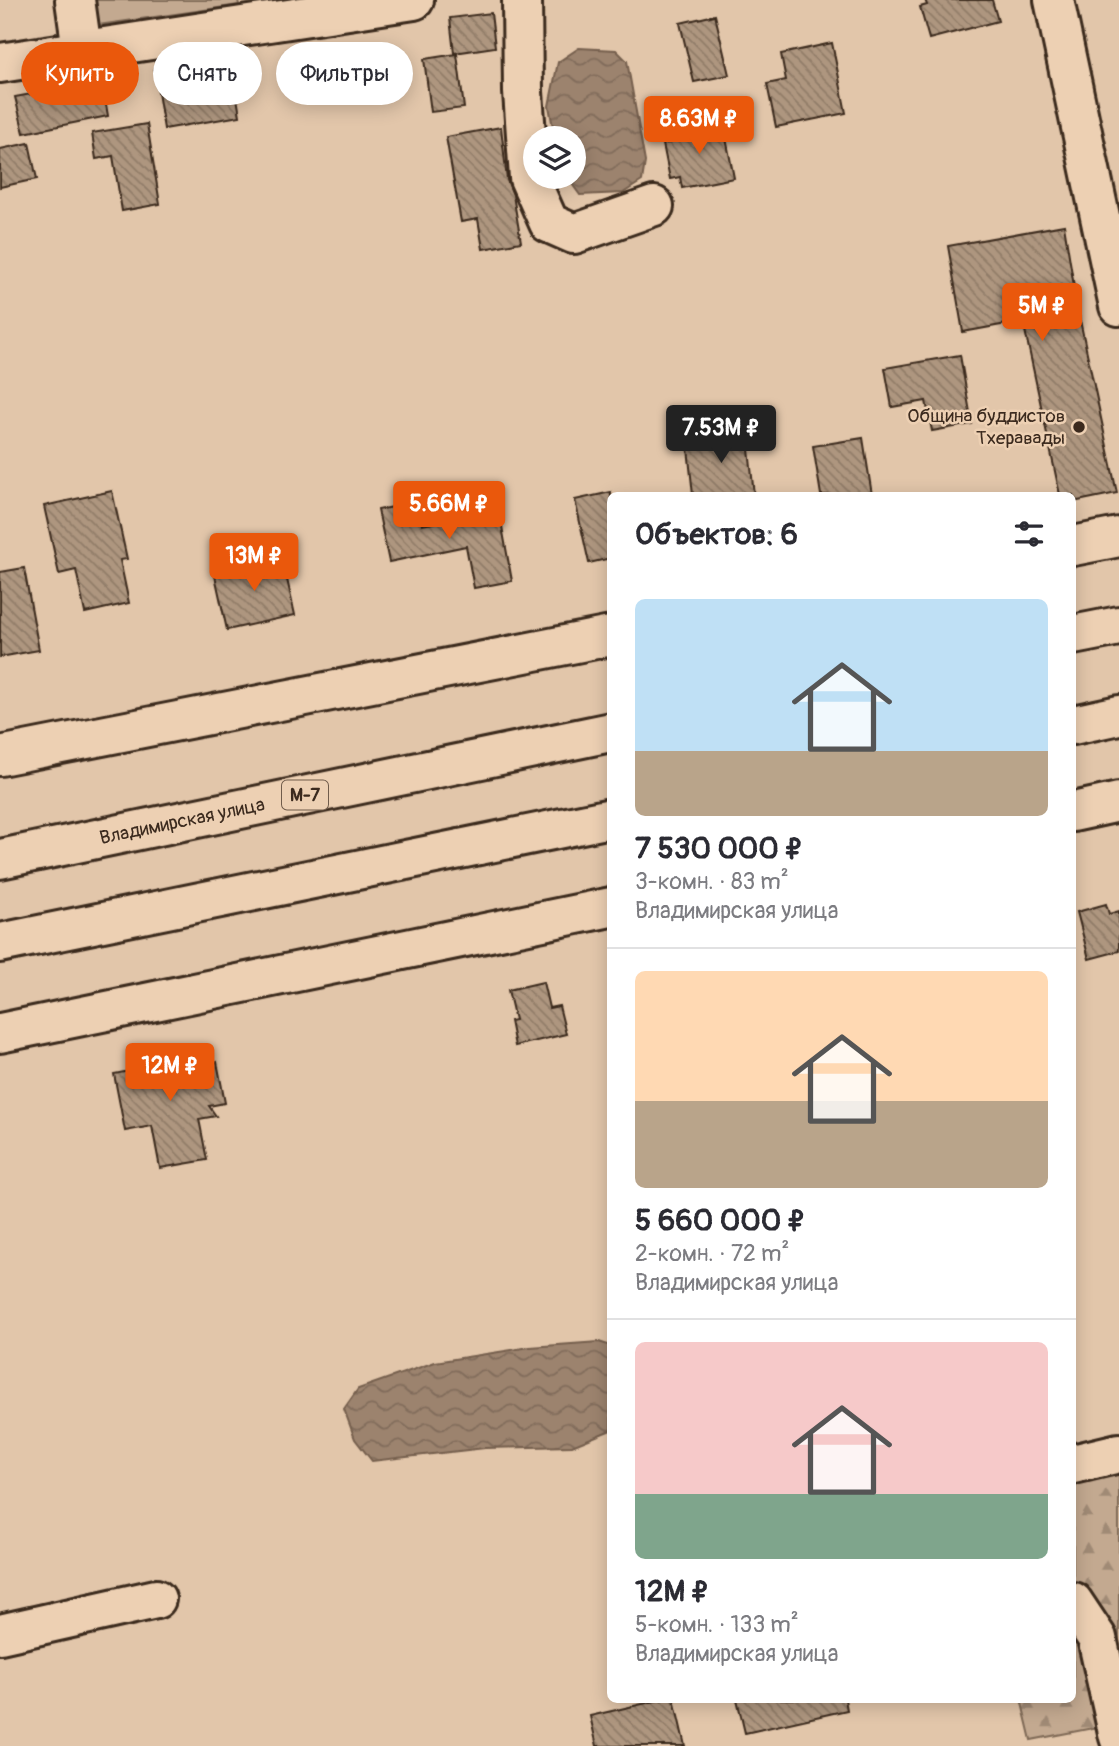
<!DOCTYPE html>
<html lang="ru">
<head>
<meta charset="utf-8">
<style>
  body { margin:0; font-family:Pangolin,sans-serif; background:#f2f2f3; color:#2b2b33; height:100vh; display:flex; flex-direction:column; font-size:26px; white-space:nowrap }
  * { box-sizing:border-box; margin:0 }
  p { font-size:23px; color:#7c7c81 }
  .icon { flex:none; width:38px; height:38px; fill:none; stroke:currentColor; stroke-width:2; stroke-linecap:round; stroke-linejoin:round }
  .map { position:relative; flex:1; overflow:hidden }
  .details { position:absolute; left:607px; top:492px; width:469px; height:1211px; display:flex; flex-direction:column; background:#fff; border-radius:10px; box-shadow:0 4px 18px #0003 }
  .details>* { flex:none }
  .top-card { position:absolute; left:21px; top:42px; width:481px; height:63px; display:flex; gap:14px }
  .fabs { position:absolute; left:523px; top:126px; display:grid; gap:14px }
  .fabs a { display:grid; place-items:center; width:63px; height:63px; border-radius:50%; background:#fff; box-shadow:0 4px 18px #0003; font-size:35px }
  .price { position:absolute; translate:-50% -60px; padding:0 16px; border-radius:7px; background:#ea580c; color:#fff; font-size:23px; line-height:46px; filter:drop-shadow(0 2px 4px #0008) }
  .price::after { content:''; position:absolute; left:50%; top:42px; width:21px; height:16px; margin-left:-10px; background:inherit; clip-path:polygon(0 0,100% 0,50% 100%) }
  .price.active { background:#222; color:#fff }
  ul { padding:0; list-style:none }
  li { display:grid; align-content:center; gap:14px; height:371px; padding:0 28px }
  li+li { border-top:2px solid #e1e1e2 }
  li span { display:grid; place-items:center; height:217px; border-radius:10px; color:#555 }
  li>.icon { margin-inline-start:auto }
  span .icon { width:126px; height:126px; fill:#fffc; stroke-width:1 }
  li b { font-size:30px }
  h2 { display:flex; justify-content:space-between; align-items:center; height:84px; padding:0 28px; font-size:30px }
  .tag { padding:0 24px; border-radius:32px; background:#fff; box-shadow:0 4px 18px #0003; font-size:24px; line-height:63px }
  .tag.active { background:#ea580c; color:#fff }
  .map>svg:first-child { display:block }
  .green { fill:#c3a990; stroke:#7f6a57; stroke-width:2 }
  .forest { fill:url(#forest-firs); stroke:#7f6a57; stroke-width:2 }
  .water { fill:url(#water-waves); stroke:#755f4e; stroke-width:2 }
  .building { fill:url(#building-back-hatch); stroke:#3b2a1e; stroke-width:2 }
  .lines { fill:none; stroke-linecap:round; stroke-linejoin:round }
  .minor-casing { stroke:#3b2a1e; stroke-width:44 }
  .highway-casing { stroke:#3b2a1e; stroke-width:44 }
  .minor { stroke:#edd0b3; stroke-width:38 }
  .highway { stroke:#edd0b3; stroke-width:38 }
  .poi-dot { fill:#3b2a1e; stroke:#edd0b3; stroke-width:2.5 }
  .labels { text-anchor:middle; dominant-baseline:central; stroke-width:5; stroke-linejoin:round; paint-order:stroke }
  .shield { fill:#edd0b3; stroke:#705c4b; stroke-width:2 }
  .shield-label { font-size:18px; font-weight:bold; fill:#3b2a1e }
  .poi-label { font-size:19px; fill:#3b2a1e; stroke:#edd0b3; text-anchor:end }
  .street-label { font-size:19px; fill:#3b2a1e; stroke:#edd0b3 }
</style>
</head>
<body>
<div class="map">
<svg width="1119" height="1746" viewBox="0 0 1119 1746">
  <defs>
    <pattern id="forest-firs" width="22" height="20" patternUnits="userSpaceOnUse" patternTransform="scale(1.75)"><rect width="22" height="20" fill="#c3a990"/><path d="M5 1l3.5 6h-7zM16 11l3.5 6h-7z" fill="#a08a75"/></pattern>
    <pattern id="water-waves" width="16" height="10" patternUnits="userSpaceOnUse" patternTransform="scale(1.75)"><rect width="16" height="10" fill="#9c836e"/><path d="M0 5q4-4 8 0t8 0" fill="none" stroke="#806b5a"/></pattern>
    <pattern id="building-back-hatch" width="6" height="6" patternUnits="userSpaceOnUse" patternTransform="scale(1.75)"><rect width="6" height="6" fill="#ae967f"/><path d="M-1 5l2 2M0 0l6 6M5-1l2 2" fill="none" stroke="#8f7b67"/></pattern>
  </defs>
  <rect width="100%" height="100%" fill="#e2c6aa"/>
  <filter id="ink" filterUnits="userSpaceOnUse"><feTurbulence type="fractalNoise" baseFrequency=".0143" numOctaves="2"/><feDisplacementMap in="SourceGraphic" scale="14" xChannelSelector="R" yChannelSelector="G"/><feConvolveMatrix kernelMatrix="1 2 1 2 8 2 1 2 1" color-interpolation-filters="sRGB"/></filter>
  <g filter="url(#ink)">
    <polygon class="green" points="87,0 238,0 239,5 91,26"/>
    <polygon class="forest" points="1119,1473 1119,1723 1031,1740 1021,1699 1073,1699 1073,1479"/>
    <g class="water">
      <polygon points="579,48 616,50 627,61 645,162 642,181 623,193 580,195 567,177 574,177 574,138 555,138 549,106 558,62"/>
      <polygon points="599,1342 611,1346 611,1430 572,1446 485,1448 372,1461 355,1439 344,1409 358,1389 435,1362 530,1347"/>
    </g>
    <g class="building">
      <polygon points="925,0 992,0 998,21 929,39 920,7 927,5"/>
      <polygon points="491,13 495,47 454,53 450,18"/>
      <polygon points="715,15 729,75 694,82 680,23"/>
      <polygon points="832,43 846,113 776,127 767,84 786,80 781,54"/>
      <polygon points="230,54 240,116 164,129 154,68"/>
      <polygon points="457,54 464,108 431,112 424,59"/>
      <polygon points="102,81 108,116 24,133 15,97"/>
      <polygon points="723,123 734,178 682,188 680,177 670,179 663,144 673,142 671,133"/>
      <polygon points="147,124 160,204 122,211 113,156 96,159 92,133"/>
      <polygon points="501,127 507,180 513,195 521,242 483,249 478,219 461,222 446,137"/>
      <polygon points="29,143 37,179 0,187 0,149"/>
      <polygon points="1064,225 1078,311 1117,493 1073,502 1073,495 1060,495 1023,321 963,332 948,246"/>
      <polygon points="960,355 972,424 932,431 926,401 892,407 885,368"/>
      <polygon points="747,431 754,495 693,495 687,439"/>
      <polygon points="863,438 872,495 821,495 813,446"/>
      <polygon points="112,491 127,559 120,560 129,603 85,613 76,570 59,574 44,506"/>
      <polygon points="611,492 611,558 589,563 575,500"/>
      <polygon points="418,502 422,525 499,510 512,581 474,588 466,546 389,562 378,510"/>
      <polygon points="282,557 295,615 227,630 214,571"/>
      <polygon points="24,568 39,650 0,657 0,572"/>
      <polygon points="1106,904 1109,914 1119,911 1119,951 1089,959 1077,912"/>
      <polygon points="543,982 549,1008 559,1006 566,1034 515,1046 510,1021 515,1020 508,990"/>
      <polygon points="183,1046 187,1068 217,1062 225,1103 209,1106 216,1116 199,1119 207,1160 160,1168 152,1126 125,1131 114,1074 135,1070 138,1055"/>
      <polygon points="664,1699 674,1699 685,1746 597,1746 590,1716"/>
      <polygon points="737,1699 845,1699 847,1710 745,1733"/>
    </g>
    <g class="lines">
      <g class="minor-casing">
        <g id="minor">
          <polyline points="75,0 82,50"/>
          <polyline points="522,0 523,92 529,178 549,223 574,234 654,206"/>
          <polyline points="1054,0 1119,306"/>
          <polyline points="0,63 414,0"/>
          <polyline points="1073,546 1119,537"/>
          <polyline points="0,756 611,636"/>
          <polyline points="1073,812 1119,802"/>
          <polyline points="0,1033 611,907"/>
          <polyline points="1073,1464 1119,1453"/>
          <polyline points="1073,1602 1097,1638 1119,1737"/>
          <polyline points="0,1634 156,1599"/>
        </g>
      </g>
      <g class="highway-casing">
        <g id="highway">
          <polyline points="1073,635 1119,626"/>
          <polyline points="1073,725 1119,715"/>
          <path id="s1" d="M0,859L611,732"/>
          <polyline points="0,943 611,818"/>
        </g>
      </g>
      <use href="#minor" class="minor"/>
      <use href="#highway" class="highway"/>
    </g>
  </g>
  <circle class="poi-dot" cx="1079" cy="427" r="7"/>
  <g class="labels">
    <rect class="shield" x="282" y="780.5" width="46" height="29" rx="5"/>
    <g class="shield-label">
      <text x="305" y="795">М-7</text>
    </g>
    <g class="poi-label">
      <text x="1065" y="416">Община буддистов<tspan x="1065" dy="22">Тхеравады</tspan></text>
    </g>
    <g class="street-label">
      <text stroke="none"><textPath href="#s1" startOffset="186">Владимирская улица</textPath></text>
    </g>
  </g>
</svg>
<div class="fabs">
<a><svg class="icon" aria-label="layers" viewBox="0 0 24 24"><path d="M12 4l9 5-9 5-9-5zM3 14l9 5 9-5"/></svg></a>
</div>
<b class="price" style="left:699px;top:156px">8.63M ₽</b>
<b class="price" style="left:1042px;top:343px">5M ₽</b>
<b class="price active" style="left:721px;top:465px">7.53M ₽</b>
<b class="price" style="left:449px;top:541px">5.66M ₽</b>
<b class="price" style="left:254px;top:593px">13M ₽</b>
<b class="price" style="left:170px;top:1103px">12M ₽</b>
<div class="top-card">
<a class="tag active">Купить</a>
<a class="tag">Снять</a>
<a class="tag">Фильтры</a>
</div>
<section class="details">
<h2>Объектов: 6<svg class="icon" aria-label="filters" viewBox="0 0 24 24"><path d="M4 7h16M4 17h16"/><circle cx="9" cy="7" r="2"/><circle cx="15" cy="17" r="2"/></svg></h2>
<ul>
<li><span style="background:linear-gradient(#bfe0f5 70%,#b9a48a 0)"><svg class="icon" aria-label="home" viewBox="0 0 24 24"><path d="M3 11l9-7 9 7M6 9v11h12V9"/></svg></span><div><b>7 530 000 ₽</b><p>3-комн. · 83 m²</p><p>Владимирская улица</p></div></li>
<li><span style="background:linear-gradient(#ffd9b3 60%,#b9a48a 0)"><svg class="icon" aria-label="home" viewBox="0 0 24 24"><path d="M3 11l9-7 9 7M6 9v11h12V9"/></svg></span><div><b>5 660 000 ₽</b><p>2-комн. · 72 m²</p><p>Владимирская улица</p></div></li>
<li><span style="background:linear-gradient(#f6c9c9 70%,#7fa58c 0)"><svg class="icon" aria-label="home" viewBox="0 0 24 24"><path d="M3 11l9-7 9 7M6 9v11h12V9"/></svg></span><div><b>12M ₽</b><p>5-комн. · 133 m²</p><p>Владимирская улица</p></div></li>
</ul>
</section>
</div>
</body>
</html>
